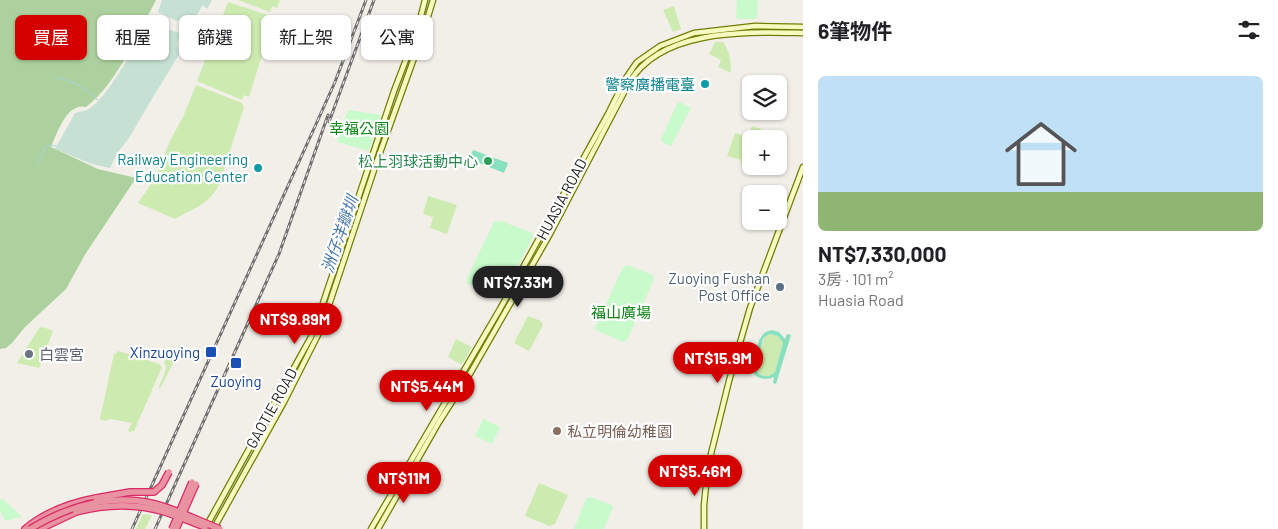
<!DOCTYPE html>
<html lang="zh-TW">
<head>
<meta charset="utf-8">
<style>
  body { margin:0; font-family:Barlow,"Noto Sans TC",sans-serif; background:#f2f2f2; color:#202124; height:100vh; display:flex; flex-direction:column; font-size:19px; white-space:nowrap }
  * { box-sizing:border-box; margin:0 }
  p { font-size:16px; color:#757577 }
  .icon { flex:none; width:28px; height:28px; fill:none; stroke:currentColor; stroke-width:2; stroke-linecap:round; stroke-linejoin:round }
  .map { position:relative; flex:1; overflow:hidden }
  .side { display:flex; flex-direction:column; background:#fff; width:475px }
  .side>* { flex:none }
  .banner { position:absolute; left:15px; top:15px; width:475px; height:45px; display:flex; gap:10px }
  .buttons { position:absolute; left:742px; top:75px; display:grid; gap:10px }
  .buttons a { display:grid; place-items:center; width:45px; height:45px; border-radius:8px; background:#fff; box-shadow:0 1px 4px #0004; font-size:25px }
  .price { position:absolute; translate:-50% -42px; padding:0 11px; border-radius:18px; background:#d40000; color:#fff; font-size:16px; line-height:32px; filter:drop-shadow(0 1px 2px #0008) }
  .price::after { content:''; position:absolute; left:50%; top:30px; width:15px; height:11px; margin-left:-8px; background:inherit; clip-path:polygon(0 0,100% 0,50% 100%) }
  .price.current { background:#222; color:#fff }
  ul { padding:0; list-style:none }
  li { display:grid; align-content:center; gap:10px; height:265px; padding:0 15px }
  li span { display:grid; place-items:center; height:155px; border-radius:8px; color:#555 }
  li>.icon { margin-inline-start:auto }
  span .icon { width:90px; height:90px; fill:#fffc; stroke-width:1 }
  li b { font-size:21px }
  h2 { display:flex; justify-content:space-between; align-items:center; height:60px; padding:0 15px; font-size:21px }
  .tag { padding:0 18px; border-radius:8px; background:#fff; box-shadow:0 1px 4px #0004; font-size:18px; line-height:45px }
  .tag.current { background:#d40000; color:#fff }
  main { display:flex; flex:1; min-height:0 }
  .map>svg:first-child { display:block }
  .grass { fill:#cdebb0 }
  .forest { fill:#add19e }
  .wetland { fill:#c6e0d4 }
  .park { fill:#c8facc }
  .pitch { fill:#88e0be; fill-rule:evenodd }
  .lines { fill:none; stroke-linecap:round; stroke-linejoin:round }
  .stream { stroke:#aad3df; stroke-width:1 }
  .secondary-casing { stroke:#707d05; stroke-width:7 }
  .highway-casing { stroke:#dc2a67; stroke-width:8 }
  .secondary { stroke:#f7fabf; stroke-width:4.5 }
  .highway { stroke:#e892a2; stroke-width:5.5 }
  .rail-casing { stroke:#707070; stroke-width:3 }
  .rail { stroke:#fff; stroke-width:1; stroke-dasharray:4; stroke-linecap:butt }
  .highway-bridge-casing { stroke:#dc2a67; stroke-width:8; stroke-linecap:butt }
  .highway-bridge { stroke:#e892a2; stroke-width:5.5 }
  .culture-dot { fill:#0f9aa8; stroke:#fff; stroke-width:2 }
  .leisure-dot { fill:#2e9e5b; stroke:#fff; stroke-width:2 }
  .service-dot { fill:#5c6f8a; stroke:#fff; stroke-width:2 }
  .transit-dot { fill:#1a4fb4; stroke:#fff; stroke-width:2 }
  .worship-dot { fill:#6b7280; stroke:#fff; stroke-width:2 }
  .education-dot { fill:#8d6e63; stroke:#fff; stroke-width:2 }
  .labels { text-anchor:middle; dominant-baseline:central; stroke-width:4.5; stroke-linejoin:round; paint-order:stroke }
  .culture-label { font-size:15px; fill:#0d838f; stroke:#fff; text-anchor:end }
  .park-label { font-size:15px; fill:#0c8416; stroke:#fff }
  .leisure-label { font-size:15px; fill:#27864d; stroke:#fff; text-anchor:end }
  .street-label { font-size:15px; fill:#222; stroke:#fff }
  .service-label { font-size:15px; fill:#4e5e75; stroke:#fff; text-anchor:end }
  .transit-label { font-size:15px; fill:#164399; stroke:#fff; text-anchor:end }
  .worship-label { font-size:15px; fill:#5b616d; stroke:#fff; text-anchor:start }
  .education-label { font-size:15px; fill:#785e54; stroke:#fff; text-anchor:start }
  .water-label { font-size:16px; font-style:italic; fill:#4a7aab; stroke:#fff }
</style>
</head>
<body>
<main>
<div class="map">
<svg width="803" height="529" viewBox="0 0 803 529">
  <rect width="100%" height="100%" fill="#f2efe9"/>
  <g class="grass">
    <polygon points="238,0 280,0 277,8 272,6 270,12"/>
    <polygon points="228,2 271,16 273,20 249,97 244,95 242,100 197,81"/>
    <polygon points="674,6 681,29 673,32 663,10"/>
    <path d="M715,42H723C730,51 731,62 731,73L718,67L721,60L709,54Z"/>
    <path d="M196,85L242,103L244,107L219,185C208,205 194,208 175,219L138,203L154,180L170,141L183,117Z"/>
    <polygon points="752,126 764,130 762,139 751,139 751,166 753,166 753,168 741,164 741,160 727,156 735,133 748,137"/>
    <polygon points="428,196 457,205 447,234 430,228 433,217 423,214"/>
    <polygon points="528,316 541,321 543,325 529,351 514,343"/>
    <polygon points="43,327 53,331 39,368 17,363 39,328"/>
    <path d="M770,334L778,336L783,343L775,372C771,375 768,377 763,376C750,373 761,348 764,339L766,336Z"/>
    <polygon points="456,339 472,347 463,363 460,364 448,357"/>
    <polygon points="119,351 159,364 162,367 134,431 129,432 128,430 132,423 110,419 105,421 100,419 114,354"/>
    <path d="M169,358L174,361L161,387L159,388V386C162,378 169,369 164,362L165,360Z"/>
    <polygon points="539,483 568,495 555,524 549,526 525,516"/>
    <polygon points="143,514 152,515 145,529 136,529"/>
  </g>
  <path class="forest" d="M0,0H156C138,34 117,83 86,107C67,102 57,133 51,147L98,169L136,178L86,253L66,289L25,327L12,343L6,348L0,349Z"/>
  <g class="wetland">
    <polygon points="162,0 212,0 207,9 203,5 197,14 200,21 200,24 177,21 158,12"/>
    <path d="M170,30L180,33L177,45L180,53L150,102L129,138L118,152L110,168L92,164L55,149L75,113C79,112 83,111 87,110C104,101 123,66 134,49C157,58 148,44 158,35C161,33 167,32 170,30Z"/>
  </g>
  <g class="park">
    <polygon points="737,0 758,0 757,16 755,19 737,19 736,17"/>
    <polygon points="680,102 691,108 671,146 662,142 661,139 677,104"/>
    <polygon points="348,110 381,115 369,151 337,142"/>
    <polygon points="501,221 532,233 533,237 504,291 497,295 466,283 467,278 494,222"/>
    <polygon points="627,265 653,275 654,279 627,340 623,342 595,330 595,328 623,267"/>
    <polygon points="483,419 500,427 492,444 475,436"/>
    <polygon points="590,497 612,505 613,507 604,529 574,529 586,499"/>
    <polygon points="0,499 3,499 22,517 9,520 5,520 0,511"/>
  </g>
  <g class="pitch">
    <polygon points="473,150 508,163 504,173 469,159"/>
    <path d="M772,330L779,332L785,339L787,334L791,335L776,384L773,383L774,377C765,381 753,379 752,367C752,361 755,353 757,347C758,343 759,339 762,336C764,332 768,331 772,330ZM770,334L778,336L783,343L775,372C769,377 764,378 758,373L756,366L763,339L766,336Z"/>
  </g>
  <g class="lines">
    <g class="stream">
      <path d="M57,78C73,80 86,89 98,100"/>
      <polyline points="376,157 397,92 420,33 429,0"/>
      <polyline points="37,164 45,148 50,145 56,146"/>
      <polyline points="283,397 311,343"/>
      <polyline points="217,516 272,416"/>
    </g>
    <g class="secondary-casing">
      <g id="secondary">
        <polyline points="207,525 311,337 315,327 394,91 417,31 425,0"/>
        <polyline points="214,528 284,402 321,329 377,161 423,33 433,0"/>
        <polyline points="371,529 500,309 608,114 626,78 637,62 660,46 694,33 755,26 803,27"/>
        <path d="M378,529L439,422L471,372L550,234L629,83C661,28 747,32 803,33"/>
        <polyline points="704,529 704,505 708,466 729,381 750,308 803,167"/>
      </g>
    </g>
    <g class="highway-casing">
      <g id="highway">
        <path d="M25,529C45,512 70,503 96,498"/>
        <polyline points="40,529 76,512"/>
      </g>
    </g>
    <use href="#secondary" class="secondary"/>
    <use href="#highway" class="highway"/>
    <g class="rail-casing">
      <g id="rail">
        <polyline points="329,122 374,0"/>
        <polyline points="132,529 317,122 335,82 366,0"/>
        <polyline points="155,529 279,254 328,115"/>
      </g>
    </g>
    <use href="#rail" class="rail"/>
    <g class="highway-bridge-casing">
      <g id="highway-bridge">
        <polyline points="96,498 130,492 154,492 162,485 169,472"/>
        <path d="M76,512C106,504 135,503 165,512C178,516 191,522 205,527"/>
        <path d="M30,529C68,506 111,493 155,504C178,510 199,521 220,529"/>
        <polyline points="172,529 192,482"/>
        <polyline points="176,529 196,484"/>
      </g>
    </g>
    <use href="#highway-bridge" class="highway-bridge"/>
  </g>
  <g class="culture-dot">
    <circle cx="705" cy="84" r="5"/>
    <circle cx="258" cy="168" r="5"/>
  </g>
  <circle class="leisure-dot" cx="488" cy="161" r="5"/>
  <circle class="service-dot" cx="780" cy="287" r="5"/>
  <g class="transit-dot">
    <rect x="205" y="346" width="12" height="12" rx="2.5"/>
    <rect x="230" y="357" width="12" height="12" rx="2.5"/>
  </g>
  <circle class="worship-dot" cx="29" cy="354" r="5"/>
  <circle class="education-dot" cx="557" cy="431" r="5"/>
  <g class="labels">
    <g class="culture-label">
      <text x="695" y="84">警察廣播電臺</text>
      <text x="248" y="159">Railway Engineering<tspan x="248" dy="17">Education Center</tspan></text>
    </g>
    <g class="park-label">
      <text x="359" y="128">幸福公園</text>
      <text x="621" y="312">福山廣場</text>
    </g>
    <g class="leisure-label">
      <text x="478" y="161">松上羽球活動中心</text>
    </g>
    <g class="street-label">
      <text transform="translate(561 199) rotate(-62)">HUASIA ROAD</text>
      <text transform="translate(271 408) rotate(-61)">GAOTIE ROAD</text>
    </g>
    <g class="service-label">
      <text x="770" y="278">Zuoying Fushan<tspan x="770" dy="17">Post Office</tspan></text>
    </g>
    <g class="transit-label">
      <text x="200" y="352">Xinzuoying</text>
      <text x="236" y="381" text-anchor="middle">Zuoying</text>
    </g>
    <g class="worship-label">
      <text x="39" y="354">白雲宮</text>
    </g>
    <g class="education-label">
      <text x="567" y="431">私立明倫幼稚園</text>
    </g>
    <g class="water-label">
      <text transform="translate(339 234) rotate(-71)">洲仔洋瓣圳</text>
    </g>
  </g>
</svg>
<div class="buttons">
<a><svg class="icon" aria-label="layers" viewBox="0 0 24 24"><path d="M12 4l9 5-9 5-9-5zM3 14l9 5 9-5"/></svg></a>
<a>+</a>
<a>−</a>
</div>
<b class="price current" style="left:518px;top:308px">NT$7.33M</b>
<b class="price" style="left:295px;top:345px">NT$9.89M</b>
<b class="price" style="left:718px;top:384px">NT$15.9M</b>
<b class="price" style="left:427px;top:412px">NT$5.44M</b>
<b class="price" style="left:695px;top:497px">NT$5.46M</b>
<b class="price" style="left:404px;top:504px">NT$11M</b>
<div class="banner">
<a class="tag current">買屋</a>
<a class="tag">租屋</a>
<a class="tag">篩選</a>
<a class="tag">新上架</a>
<a class="tag">公寓</a>
</div>
</div>
<section class="side">
<h2>6筆物件<svg class="icon" aria-label="filters" viewBox="0 0 24 24"><path d="M4 7h16M4 17h16"/><circle cx="9" cy="7" r="2"/><circle cx="15" cy="17" r="2"/></svg></h2>
<ul>
<li><span style="background:linear-gradient(#bfe0f5 75%,#8fb573 0)"><svg class="icon" aria-label="home" viewBox="0 0 24 24"><path d="M3 11l9-7 9 7M6 9v11h12V9"/></svg></span><div><b>NT$7,330,000</b><p>3房 · 101 m²</p><p>Huasia Road</p></div></li>
</ul>
</section>
</main>
</body>
</html>
